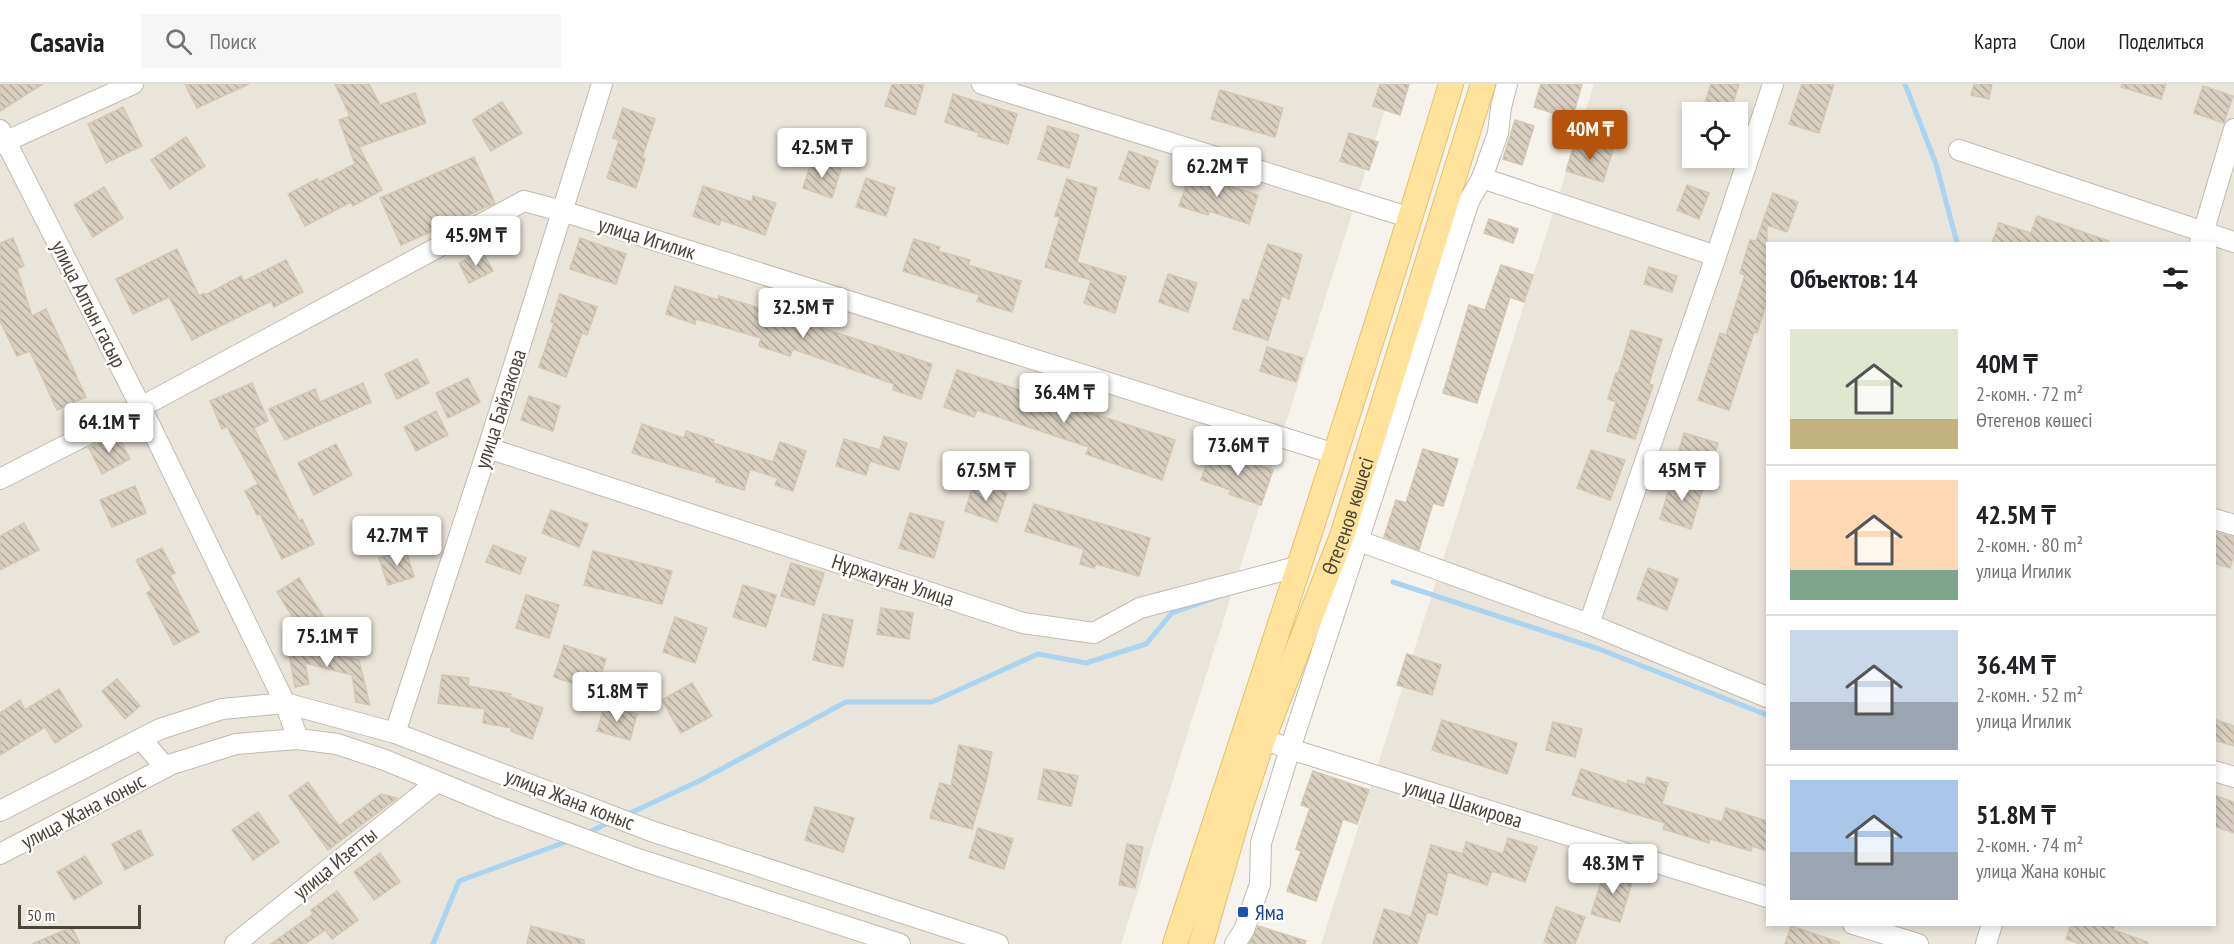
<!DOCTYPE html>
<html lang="ru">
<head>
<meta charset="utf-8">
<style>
  body { margin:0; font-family:"PT Sans Narrow",sans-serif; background:#f6f6f6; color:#202124; height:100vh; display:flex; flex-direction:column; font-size:22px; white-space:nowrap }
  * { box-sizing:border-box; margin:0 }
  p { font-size:20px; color:#757577 }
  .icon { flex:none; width:33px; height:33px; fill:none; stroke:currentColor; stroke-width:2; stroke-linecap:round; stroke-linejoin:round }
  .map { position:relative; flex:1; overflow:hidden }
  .details { position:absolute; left:1766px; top:158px; width:450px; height:684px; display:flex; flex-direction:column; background:#fff; border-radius:0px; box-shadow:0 3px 9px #0003 }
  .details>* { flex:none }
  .buttons { position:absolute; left:1682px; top:18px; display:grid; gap:12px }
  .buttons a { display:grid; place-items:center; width:66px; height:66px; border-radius:0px; background:#fff; box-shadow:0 3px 9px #0003; font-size:30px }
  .scale { position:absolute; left:18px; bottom:15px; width:123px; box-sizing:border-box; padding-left:6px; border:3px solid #4b4439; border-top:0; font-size:16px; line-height:21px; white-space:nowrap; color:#4b4439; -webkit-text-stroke:4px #fff; paint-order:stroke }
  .price { position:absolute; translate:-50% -51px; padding:0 14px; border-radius:6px; background:#fff; color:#222; font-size:20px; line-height:39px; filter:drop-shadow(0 2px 3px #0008) }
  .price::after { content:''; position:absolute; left:50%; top:36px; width:18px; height:14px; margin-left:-9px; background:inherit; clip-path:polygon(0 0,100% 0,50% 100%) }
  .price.on { background:#b45309; color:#fff }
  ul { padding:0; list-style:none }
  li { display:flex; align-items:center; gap:18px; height:150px; padding:0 24px }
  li+li { border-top:2px solid #e0e0e0 }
  li span { display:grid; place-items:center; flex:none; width:168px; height:120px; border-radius:0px; color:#555 }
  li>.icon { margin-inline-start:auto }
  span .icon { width:72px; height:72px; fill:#fffc; stroke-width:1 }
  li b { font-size:26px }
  h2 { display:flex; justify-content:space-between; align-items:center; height:72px; padding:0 24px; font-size:26px }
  header { display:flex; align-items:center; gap:36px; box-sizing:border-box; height:84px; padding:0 30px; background:#fff; border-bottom:2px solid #e0e0e0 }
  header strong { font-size:28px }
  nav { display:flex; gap:33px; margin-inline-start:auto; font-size:21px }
  .search { width:420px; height:54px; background:#f6f6f6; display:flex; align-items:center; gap:15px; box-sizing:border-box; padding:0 21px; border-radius:0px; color:#757577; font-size:22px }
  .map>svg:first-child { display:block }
  .residential { fill:#eae5da; fill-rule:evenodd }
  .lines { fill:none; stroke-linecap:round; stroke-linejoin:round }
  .stream { stroke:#a9d4f2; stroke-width:5 }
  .building { fill:url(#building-back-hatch); stroke:#d3c7b4; stroke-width:1.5 }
  .minor-casing { stroke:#c2bbae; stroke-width:22 }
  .major-casing { stroke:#e6c16a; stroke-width:26 }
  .minor { stroke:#fff; stroke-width:20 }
  .major { stroke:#ffe39c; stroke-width:24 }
  .transit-dot { fill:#1a4fb4; stroke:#fff; stroke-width:2 }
  .labels { text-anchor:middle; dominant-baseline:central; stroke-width:5; stroke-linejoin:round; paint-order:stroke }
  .street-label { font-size:21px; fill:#4b4439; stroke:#fff }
  .transit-label { font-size:21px; fill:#164399; stroke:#fff; text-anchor:start }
</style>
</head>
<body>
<header>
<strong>Casavia</strong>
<div class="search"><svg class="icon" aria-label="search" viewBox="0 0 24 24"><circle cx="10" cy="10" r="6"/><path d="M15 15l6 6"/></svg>Поиск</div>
<nav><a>Карта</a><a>Слои</a><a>Поделиться</a></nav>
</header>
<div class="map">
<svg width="2234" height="860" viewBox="0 0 2234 860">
  <defs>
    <pattern id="building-back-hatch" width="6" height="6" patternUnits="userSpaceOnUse" patternTransform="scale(1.5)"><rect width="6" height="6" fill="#d8cfc1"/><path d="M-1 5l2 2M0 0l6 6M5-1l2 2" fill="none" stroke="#b1aa9e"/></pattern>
  </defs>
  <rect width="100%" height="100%" fill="#f6f3ec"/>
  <g class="residential">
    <polygon points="0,0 1393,0 1121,860 0,860"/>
    <path d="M1594,0H2234V860H1321ZM1692,28H1737V74H1692ZM1767,159H2214V840H1767Z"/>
  </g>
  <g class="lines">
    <g class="stream">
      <polyline points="1905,0 1936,80 1957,159"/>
      <polyline points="1393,498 1599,565 1767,631"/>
      <polyline points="626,731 699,697 846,618 932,618 1038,570 1086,579 1146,560 1172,529 1218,513"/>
      <polyline points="585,750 612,737"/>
      <polyline points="433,860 459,797 571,756"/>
    </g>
  </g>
  <g class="building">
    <polygon points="0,0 43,0 0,27"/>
    <polygon points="185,0 249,0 197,24"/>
    <polygon points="335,0 369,0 380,21 415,9 426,39 359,63 382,106 353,122 351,118 305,142 288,110 317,95 319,98 355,80 339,36 350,32"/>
    <polygon points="892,0 924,0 915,31 885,22"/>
    <polygon points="1380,0 1409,0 1400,31 1373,22"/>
    <polygon points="1541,0 1582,0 1572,35 1534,23"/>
    <polygon points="1711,0 1739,0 1730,28 1705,19"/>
    <polygon points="1802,0 1834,0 1819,49 1789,40"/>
    <polygon points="1974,0 1992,0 1989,15 1971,11"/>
    <polygon points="2122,0 2166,0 2161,15 2121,3"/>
    <polygon points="2203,2 2233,12 2224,39 2194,29"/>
    <polygon points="1220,6 1283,24 1275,53 1211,35"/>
    <polygon points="953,10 1017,30 1008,60 978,52 979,49 945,38"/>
    <polygon points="502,18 522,49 491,67 472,36"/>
    <polygon points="123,23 142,62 106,79 88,40"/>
    <polygon points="623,24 655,35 642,74 645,75 636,104 607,94 619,56 613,54"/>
    <polygon points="1515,36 1534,42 1522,81 1503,75"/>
    <polygon points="1048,42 1079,51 1069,84 1038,75"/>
    <polygon points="1349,49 1378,58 1369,86 1340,77"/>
    <polygon points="186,53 205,82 170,105 151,76"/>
    <polygon points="1576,55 1613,66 1603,98 1566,87"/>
    <polygon points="1129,67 1158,77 1149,105 1119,95"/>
    <polygon points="474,73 495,119 401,161 380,114"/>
    <polygon points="812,76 841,85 832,114 803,104"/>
    <polygon points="1192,85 1220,94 1219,99 1258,111 1249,140 1209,127 1208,131 1179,122"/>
    <polygon points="866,94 895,104 886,132 856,123"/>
    <polygon points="1067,95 1097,104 1077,178 1126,193 1115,229 1084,219 1091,196 1045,183 1060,133 1055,132"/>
    <polygon points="1687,101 1709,109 1699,135 1677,126"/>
    <polygon points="703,102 752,118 753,112 776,119 765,151 721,136 719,141 693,132"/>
    <polygon points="104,103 123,134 93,153 74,121"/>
    <polygon points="1773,109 1798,118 1787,148 1767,141 1767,217 1757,249 1754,248 1729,326 1698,316 1720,249 1726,251 1745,191 1740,189 1750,156 1756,157"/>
    <polygon points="2037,132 2109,157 2109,159 1992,159 1999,139 2031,149"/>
    <polygon points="1489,135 1518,145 1513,159 1484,149"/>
    <polygon points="13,154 24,182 17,185 32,232 46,225 86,313 57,326 30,267 17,272 0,237 0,159"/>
    <polygon points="580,154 626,170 616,200 570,185"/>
    <polygon points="914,155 940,163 938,167 970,176 968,181 1021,197 1012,228 977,217 980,211 903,187"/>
    <polygon points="1268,160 1302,171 1289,215 1282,212 1268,256 1233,245 1243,215 1249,217"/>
    <polygon points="177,165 199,212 204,209 205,211 241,192 244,197 286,176 303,208 274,223 271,217 192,256 169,213 133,230 116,195"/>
    <polygon points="482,167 493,187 469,199 459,179"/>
    <polygon points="1501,181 1533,191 1524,218 1510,213 1477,319 1443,309 1469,221 1485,226"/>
    <polygon points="1649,183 1677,192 1672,208 1644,200"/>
    <polygon points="1168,190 1197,199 1188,228 1159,218"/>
    <polygon points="675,202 718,216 719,212 770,227 932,280 921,315 893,306 894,300 793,265 790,272 759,262 761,254 696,235 695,240 666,230"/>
    <polygon points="560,210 597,223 587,251 582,249 566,293 539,283 554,239 551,238"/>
    <polygon points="1631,246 1662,255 1649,300 1653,301 1635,355 1607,347 1616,318 1608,315 1616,289 1618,290"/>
    <polygon points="1267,263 1303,274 1296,298 1260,287"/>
    <polygon points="417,275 429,299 397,315 385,290"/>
    <polygon points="957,286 1175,356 1162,396 1086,370 1089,363 977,326 974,333 944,323"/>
    <polygon points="468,294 480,318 448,334 436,309"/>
    <polygon points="252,299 268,337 254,344 299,437 302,435 314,460 282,475 260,430 257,431 245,407 258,400 227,343 222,345 210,317"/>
    <polygon points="363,299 371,318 285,356 269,325 315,305 320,318"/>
    <polygon points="529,312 560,322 553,347 521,336"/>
    <polygon points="436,327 448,351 416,367 404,343"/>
    <polygon points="642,340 684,354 686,347 714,356 713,359 773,378 780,358 806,367 793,407 775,401 778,394 750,385 744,406 716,398 717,394 632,369"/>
    <polygon points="1684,349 1718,359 1713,376 1679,367"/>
    <polygon points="117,350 130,375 102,390 89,364"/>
    <polygon points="884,352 907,359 899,386 870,377 866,391 836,382 844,355 880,366"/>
    <polygon points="336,360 352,391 314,411 298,379"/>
    <polygon points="1423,365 1458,375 1443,422 1433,419 1419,466 1384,453 1396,416 1406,419"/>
    <polygon points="1211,366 1273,386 1261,421 1229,410 1231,406 1201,396"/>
    <polygon points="1591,366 1625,376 1610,416 1577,404"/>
    <polygon points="1673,391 1704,400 1691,445 1660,435"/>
    <polygon points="974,398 1007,409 997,438 965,427"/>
    <polygon points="135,402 146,429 112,443 100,416"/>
    <polygon points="1034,420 1150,454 1139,492 1096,480 1094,484 1080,480 1084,465 1025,447"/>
    <polygon points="551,426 588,440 579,463 542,449"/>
    <polygon points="910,429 944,438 934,474 899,464"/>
    <polygon points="24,439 39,466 0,486 0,452"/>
    <polygon points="2214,448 2234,453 2234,472 2230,484 2214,479"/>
    <polygon points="493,461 526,474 520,490 486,478"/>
    <polygon points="162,464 175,489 170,491 199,548 174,561 147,509 152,506 136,476"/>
    <polygon points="406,466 414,493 388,501 379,474"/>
    <polygon points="593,467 672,487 662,520 584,501"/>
    <polygon points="791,479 824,489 814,521 781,512"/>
    <polygon points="1648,484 1678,495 1667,526 1637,515"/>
    <polygon points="299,494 324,534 302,548 277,508"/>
    <polygon points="743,501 776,511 766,543 733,533"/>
    <polygon points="526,511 559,521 549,554 516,544"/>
    <polygon points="881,524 913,529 909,555 877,550"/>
    <polygon points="823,530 853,536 843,583 813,576"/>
    <polygon points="675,533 707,544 695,579 663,568"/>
    <polygon points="287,559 359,576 370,621 356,618 352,591 305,579 309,600 295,603"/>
    <polygon points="564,561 606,575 596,607 554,593"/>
    <polygon points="1407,570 1441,581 1432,611 1397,601"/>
    <polygon points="442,591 469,594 468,602 511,610 510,613 543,624 532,655 511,647 512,644 483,639 485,625 438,619"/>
    <polygon points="117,595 140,622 125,635 102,607"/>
    <polygon points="692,599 712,632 681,649 662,616"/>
    <polygon points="59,605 82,642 55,659 45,643 0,671 0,629 20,616 25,626"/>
    <polygon points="605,621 637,630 630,656 597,647"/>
    <polygon points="2214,635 2234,642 2234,662 2214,656"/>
    <polygon points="1442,636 1517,659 1507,690 1432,666"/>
    <polygon points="1553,638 1582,645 1575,673 1546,666"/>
    <polygon points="959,661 992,668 986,698 972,745 930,734 940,699 951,702"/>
    <polygon points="1044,685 1078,692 1071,722 1038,715"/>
    <polygon points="1581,685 1627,700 1628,696 1645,701 1647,693 1668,699 1662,720 1722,738 1726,724 1767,737 1767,767 1752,762 1751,767 1710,755 1709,759 1663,745 1665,739 1572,711"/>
    <polygon points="1313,687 1369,706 1357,740 1343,735 1316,817 1287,807 1301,767 1296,765 1310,724 1301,721"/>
    <polygon points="308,698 339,742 381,710 397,714 328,766 289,712"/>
    <polygon points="2214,711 2234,718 2234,749 2214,742"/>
    <polygon points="815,723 854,734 843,768 805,756"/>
    <polygon points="258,728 279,758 253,776 232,746"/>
    <polygon points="978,744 1013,755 1004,785 969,774"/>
    <polygon points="140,746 153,771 125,786 112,760"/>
    <polygon points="1508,754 1537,763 1525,798 1492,787 1487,801 1448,788 1437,831 1427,828 1417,860 1373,860 1384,825 1411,833 1431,761 1463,770 1466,758 1503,770"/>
    <polygon points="1127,760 1143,763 1135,804 1119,801"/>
    <polygon points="380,769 400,798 374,816 354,788"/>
    <polygon points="85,772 102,799 74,816 57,788"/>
    <polygon points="1606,783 1634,792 1620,838 1591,830"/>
    <polygon points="337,807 358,836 332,855 325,846 305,860 271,860 313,830 311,826"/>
    <polygon points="1556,823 1585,833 1575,860 1551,860 1544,858"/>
    <polygon points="2071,840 2115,840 2113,846 2148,858 2148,860 2080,860 2066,855"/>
    <polygon points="531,842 584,856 584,860 527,860"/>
    <polygon points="1258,842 1306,857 1305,860 1249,860"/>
    <polygon points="1791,842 1839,858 1839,860 1785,860"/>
    <polygon points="72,843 80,860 32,860"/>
  </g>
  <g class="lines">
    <g class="minor-casing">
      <g id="minor">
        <polyline points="982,0 1411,134"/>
        <polyline points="0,46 141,323 285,619 298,655"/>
        <polyline points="0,60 133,0"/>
        <polyline points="1959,66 2234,158"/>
        <polyline points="1482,94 1716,172"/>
        <polyline points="2200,159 2234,45"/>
        <polyline points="488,364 1023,539 1094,549 1140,524 1300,482"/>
        <polyline points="0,395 141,323 524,117 562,127 1335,370"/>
        <polyline points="2214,435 2234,441"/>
        <polyline points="1348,453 1589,540 1767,613"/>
        <polyline points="1589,540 1716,172 1773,0"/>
        <polyline points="395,649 488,364 602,0"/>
        <polyline points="141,655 165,683"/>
        <polyline points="1263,655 1290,665 1767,813"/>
        <polyline points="2214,687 2234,693"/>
        <polyline points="0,727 160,645 222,625 285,619 395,649 651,747 998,860"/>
        <polyline points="0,770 172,680 236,660 298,655 337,660 385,676 503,725 635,774 900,860"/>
        <polyline points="1853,840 1918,860"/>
        <polyline points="235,860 437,698"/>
        <polyline points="1235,860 1244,846 1260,800 1261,759 1290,665 1469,117 1482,94 1498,49 1501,23 1507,0"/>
        <polyline points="1986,860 1992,840"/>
      </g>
    </g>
    <g class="major-casing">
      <g id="major">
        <path d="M1175,860C1269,574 1364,288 1451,0"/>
        <path id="s1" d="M1201,860L1240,725L1263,655L1342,452L1483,0"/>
      </g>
    </g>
    <use href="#minor" class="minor"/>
    <use href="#major" class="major"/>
  </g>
  <rect class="transit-dot" x="1237" y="822" width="12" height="12" rx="3"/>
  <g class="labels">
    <g class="street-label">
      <text transform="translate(647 154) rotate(17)">улица Игилик</text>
      <text transform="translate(89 220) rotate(63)">улица Алтын гасыр</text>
      <text transform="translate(500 325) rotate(-72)">улица Байзакова</text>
      <text stroke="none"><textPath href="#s1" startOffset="453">Өтегенов көшесі</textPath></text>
      <text transform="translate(893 496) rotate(18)">Нұржауған Улица</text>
      <text transform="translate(570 715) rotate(21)">улица Жана коныс</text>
      <text transform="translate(1463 719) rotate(17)">улица Шакирова</text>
      <text transform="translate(83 727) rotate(-28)">улица Жана коныс</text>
      <text transform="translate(335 779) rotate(-39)">улица Изетты</text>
    </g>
    <g class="transit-label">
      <text x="1255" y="828">Яма</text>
    </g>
  </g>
</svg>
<div class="buttons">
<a><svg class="icon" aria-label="locate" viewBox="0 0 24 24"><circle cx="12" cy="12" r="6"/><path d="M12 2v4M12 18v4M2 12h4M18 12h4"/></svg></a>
</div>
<div class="scale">50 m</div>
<b class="price on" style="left:1590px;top:77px">40M ₸</b>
<b class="price" style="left:822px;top:95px">42.5M ₸</b>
<b class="price" style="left:1217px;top:114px">62.2M ₸</b>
<b class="price" style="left:476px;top:183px">45.9M ₸</b>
<b class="price" style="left:803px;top:255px">32.5M ₸</b>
<b class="price" style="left:1064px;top:340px">36.4M ₸</b>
<b class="price" style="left:109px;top:370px">64.1M ₸</b>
<b class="price" style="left:1238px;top:393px">73.6M ₸</b>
<b class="price" style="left:986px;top:418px">67.5M ₸</b>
<b class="price" style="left:1682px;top:418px">45M ₸</b>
<b class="price" style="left:397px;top:483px">42.7M ₸</b>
<b class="price" style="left:327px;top:584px">75.1M ₸</b>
<b class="price" style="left:617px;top:639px">51.8M ₸</b>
<b class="price" style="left:1613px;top:811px">48.3M ₸</b>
<section class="details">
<h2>Объектов: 14<svg class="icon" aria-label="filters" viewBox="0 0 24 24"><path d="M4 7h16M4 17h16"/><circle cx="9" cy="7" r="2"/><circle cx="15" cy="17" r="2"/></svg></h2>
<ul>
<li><span style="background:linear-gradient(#dfe7d0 75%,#c2b280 0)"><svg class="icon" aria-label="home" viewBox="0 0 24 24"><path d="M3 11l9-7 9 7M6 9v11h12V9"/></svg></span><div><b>40M ₸</b><p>2-комн. · 72 m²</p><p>Өтегенов көшесі</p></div></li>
<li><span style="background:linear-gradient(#ffd9b3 75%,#7fa58c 0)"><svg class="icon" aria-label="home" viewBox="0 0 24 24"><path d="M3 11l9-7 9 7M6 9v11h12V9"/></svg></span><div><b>42.5M ₸</b><p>2-комн. · 80 m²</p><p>улица Игилик</p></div></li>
<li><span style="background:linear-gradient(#c9d6e8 60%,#9aa5b1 0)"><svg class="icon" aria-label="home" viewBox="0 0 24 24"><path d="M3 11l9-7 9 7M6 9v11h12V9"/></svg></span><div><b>36.4M ₸</b><p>2-комн. · 52 m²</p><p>улица Игилик</p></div></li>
<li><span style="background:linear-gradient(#a9c7e8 60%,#9aa5b1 0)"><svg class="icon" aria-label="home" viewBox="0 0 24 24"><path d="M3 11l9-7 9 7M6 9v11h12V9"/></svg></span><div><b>51.8M ₸</b><p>2-комн. · 74 m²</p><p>улица Жана коныс</p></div></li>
</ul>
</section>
</div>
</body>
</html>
